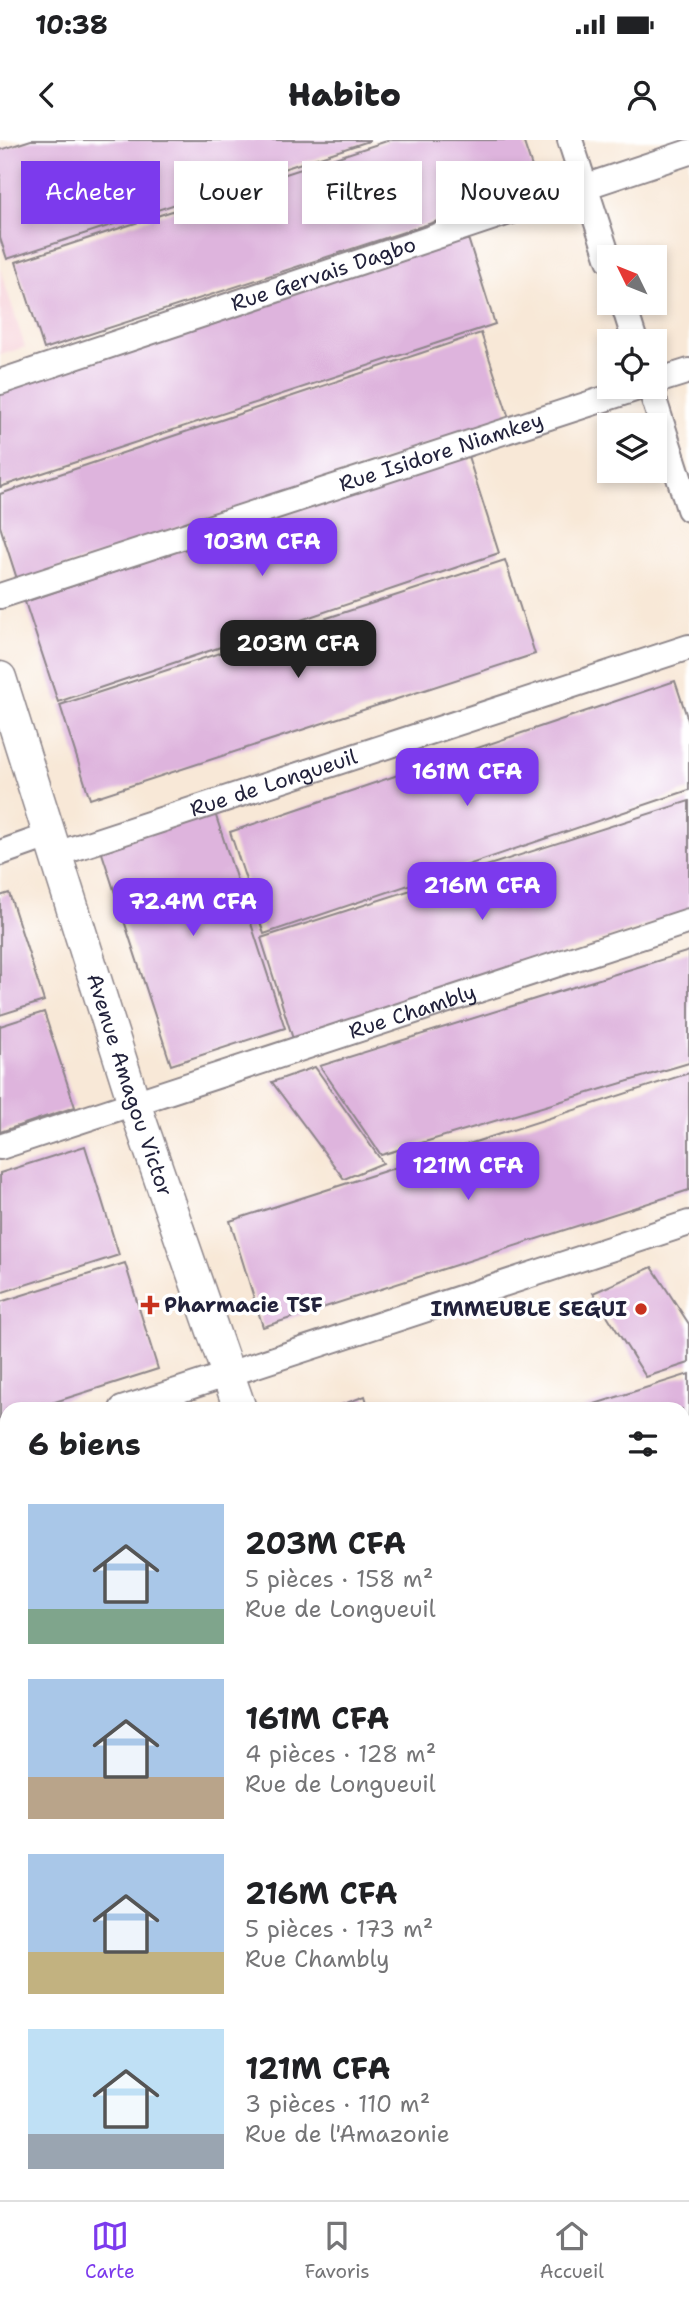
<!DOCTYPE html>
<html lang="fr">
<head>
<meta charset="utf-8">
<style>
  body { margin:0; font-family:"Shantell Sans",sans-serif; background:#f6f6f6; color:#202124; height:100vh; display:flex; flex-direction:column; font-size:26px; white-space:nowrap }
  * { box-sizing:border-box; margin:0 }
  p { font-size:23px; color:#757577 }
  .icon { flex:none; width:38px; height:38px; fill:none; stroke:currentColor; stroke-width:2; stroke-linecap:round; stroke-linejoin:round }
  .map { position:relative; flex:1; overflow:hidden }
  .panel { position:absolute; left:0px; top:1262px; width:690px; height:800px; display:flex; flex-direction:column; background:#fff; border-radius:21px 21px 0 0; box-shadow:0 4px 10px #0003 }
  .panel>* { flex:none }
  .top-card { position:absolute; left:21px; top:21px; width:648px; height:63px; display:flex; gap:14px }
  .needle { width:46px; rotate:313deg }
  .tools { position:absolute; left:597px; top:105px; display:grid; gap:14px }
  .tools a { display:grid; place-items:center; width:70px; height:70px; border-radius:0px; background:#fff; box-shadow:0 4px 10px #0003; font-size:35px }
  .price { position:absolute; translate:-50% -60px; padding:0 16px; border-radius:14px; background:#7c3aed; color:#fff; font-size:23px; line-height:46px; filter:drop-shadow(0 2px 4px #0008) }
  .price::after { content:''; position:absolute; left:50%; top:42px; width:21px; height:16px; margin-left:-10px; background:inherit; clip-path:polygon(0 0,100% 0,50% 100%) }
  .price.active { background:#222; color:#fff }
  ul { padding:0; list-style:none }
  li { display:flex; align-items:center; gap:21px; height:175px; padding:0 28px }
  li span { display:grid; place-items:center; flex:none; width:196px; height:140px; border-radius:0px; color:#555 }
  li>.icon { margin-inline-start:auto }
  span .icon { width:84px; height:84px; fill:#fffc; stroke-width:1 }
  li b { font-size:30px }
  h2 { display:flex; justify-content:space-between; align-items:center; height:84px; padding:0 28px; font-size:30px }
  .pill { padding:0 24px; border-radius:0px; background:#fff; box-shadow:0 4px 10px #0003; font-size:24px; line-height:63px }
  .pill.active { background:#7c3aed; color:#fff }
  .status { display:flex; justify-content:space-between; align-items:center; height:49px; padding:0 35px; background:#fff; direction:ltr }
  .status svg { height:19px; fill:currentColor }
  header { display:flex; justify-content:space-between; align-items:center; height:91px; padding:0 28px; background:#fff; font-size:32px; font-weight:800 }
  .menu { display:flex; justify-content:space-around; align-items:center; height:98px; border-top:2px solid #e0e0e0; background:#fff; font-size:19px; color:#757577 }
  .menu a { display:grid; justify-items:center; gap:4px }
  .menu .active { color:#7c3aed }
  .map>svg:first-child { display:block }
  .built { fill:#f6cfd7 }
  .building { fill:#deb4dd }
  .lines { fill:none; stroke-linecap:round; stroke-linejoin:round }
  .minor-casing { stroke:#8d8589; stroke-width:28 }
  .tertiary-casing { stroke:#8d8589; stroke-width:35 }
  .minor { stroke:#fff; stroke-width:24 }
  .tertiary { stroke:#fff; stroke-width:32 }
  .poi-dot { fill:#c8321e; stroke:#fff; stroke-width:2.5 }
  .labels { text-anchor:middle; dominant-baseline:central; stroke-width:7; stroke-linejoin:round; paint-order:stroke }
  .street-label { font-size:21px; fill:#22223b; stroke:#fff }
  .poi-label { font-size:21px; font-weight:bold; fill:#22223b; stroke:#fff; text-anchor:start }
</style>
</head>
<body>
<div class="status"><b>10:38</b><svg viewBox="0 0 49 12"><path d="M0 12V9h3v3zM5 12V6h3v6zM10 12V3h3v9zM15 12V0h3v12zM26 1h20v11H26zM47 4h2v5h-2z"/></svg></div>
<header><svg class="icon" aria-label="back" viewBox="0 0 24 24"><path d="M15 5l-7 7 7 7"/></svg>Habito<svg class="icon" aria-label="person" viewBox="0 0 24 24"><circle cx="12" cy="8" r="4"/><path d="M4 21q1-7 8-7t8 7"/></svg></header>
<div class="map">
<svg width="689" height="2060" viewBox="0 0 689 2060">
  <rect width="100%" height="100%" fill="#fff"/>
  <filter id="ink" filterUnits="userSpaceOnUse"><feTurbulence type="fractalNoise" baseFrequency=".0143" numOctaves="2"/><feDisplacementMap in="SourceGraphic" scale="14" xChannelSelector="R" yChannelSelector="G"/><feConvolveMatrix kernelMatrix="1 2 1 2 8 2 1 2 1" color-interpolation-filters="sRGB"/></filter>
  <filter id="wash" filterUnits="userSpaceOnUse"><feTurbulence type="fractalNoise" baseFrequency=".00686" numOctaves="4" result="noise"/><feDisplacementMap in="SourceGraphic" scale="28" xChannelSelector="R" yChannelSelector="G"/><feGaussianBlur stdDeviation="1.57" result="paint"/><feColorMatrix in="noise" values="0 0 0 0 0 0 0 0 0 0 0 0 0 0 0 0 0 1.4 0 .05"/><feComposite in="paint" operator="in"/></filter>
  <g filter="url(#wash)">
    <rect width="100%" height="100%" fill="#f8e8d7"/>
    <polygon class="built" points="0,128 25,207 0,215"/>
    <g id="blocks">
      <g class="building">
        <polygon points="31,0 369,0 369,1 7,119 0,98 0,10"/>
        <polygon points="390,0 523,0 539,48 44,209 16,122"/>
        <polygon points="467,95 495,184 0,347 0,249"/>
        <polygon points="481,193 509,278 18,442 0,386 0,354"/>
        <polygon points="467,313 499,413 58,562 25,462"/>
        <polygon points="505,420 535,514 90,659 60,565"/>
        <polygon points="675,541 689,583 689,650 264,794 230,692"/>
        <polygon points="689,661 689,771 293,899 261,798"/>
        <polygon points="214,670 285,888 171,925 100,707"/>
        <polygon points="9,753 44,861 0,875 0,756"/>
        <polygon points="689,811 689,923 381,1015 320,926"/>
        <polygon points="44,872 75,967 0,992 0,886"/>
        <polygon points="315,927 383,1023 344,1039 272,942"/>
        <polygon points="689,933 689,1050 263,1187 230,1081"/>
        <polygon points="85,1006 119,1115 0,1153 0,1033"/>
        <polygon points="125,1123 158,1229 33,1269 7,1269 7,1277 0,1279 0,1162"/>
        <polygon points="652,1127 689,1184 689,1223 646,1237 593,1153"/>
        <polygon points="689,1234 689,1344 682,1346 682,1269 582,1268"/>
        <polygon points="365,1256 369,1269 333,1269 333,1268"/>
        <polygon points="7,1333 7,1448 0,1450 0,1335"/>
        <polygon points="7,1457 7,1570 0,1573 0,1460"/>
        <polygon points="682,1474 689,1491 689,1513 682,1516"/>
        <polygon points="689,1903 689,1966 682,1968 682,1905"/>
        <polygon points="689,1973 689,2036 686,2037 682,2027 682,1975"/>
        <polygon points="689,2041 689,2060 660,2060 660,2054 682,2054 682,2043"/>
        <polygon points="7,2046 7,2054 26,2054 27,2060 0,2060 0,2049"/>
        <polygon points="552,2054 651,2054 652,2060 555,2060"/>
      </g>
    </g>
  </g>
  <g filter="url(#ink)">
    <use href="#blocks" fill-opacity="0" stroke="#8d8589" stroke-width="2"/>
    <g class="lines">
      <g class="minor-casing">
        <g id="minor">
          <polyline points="570,0 609,120"/>
          <polyline points="623,163 635,201"/>
          <path id="s1" d="M0,242L689,12"/>
          <polyline points="654,242 689,231"/>
          <polyline points="650,247 689,369"/>
          <path id="s2" d="M0,456L641,247"/>
          <polyline points="0,713 51,695"/>
          <path id="s3" d="M57,714L689,507"/>
          <path id="s4" d="M0,1007L689,781"/>
          <polyline points="122,1269 689,1083"/>
          <polyline points="0,1308 7,1306"/>
          <polyline points="682,1652 689,1650"/>
          <polyline points="682,1671 689,1690"/>
          <polyline points="0,1836 7,1858"/>
          <polyline points="68,2054 69,2060"/>
          <polyline points="360,2060 378,2054"/>
        </g>
      </g>
      <g class="tertiary-casing">
        <g id="tertiary">
          <path id="s5" d="M0,538L134,963L240,1269"/>
          <polyline points="682,1371 689,1368"/>
          <polyline points="0,1592 7,1590"/>
          <polyline points="491,2054 493,2060"/>
        </g>
      </g>
      <use href="#minor" class="minor"/>
      <use href="#tertiary" class="tertiary"/>
    </g>
  </g>
  <g class="poi-dot">
    <path d="M146.5 1154.5h7v7h7v7h-7v7h-7v-7h-7v-7h7z"/>
    <circle cx="641" cy="1169" r="7"/>
  </g>
  <g class="labels">
    <g class="street-label">
      <text stroke="none"><textPath href="#s1" startOffset="341">Rue Gervais Dagbo</textPath></text>
      <text stroke="none"><textPath href="#s2" startOffset="464">Rue Isidore Niamkey</textPath></text>
      <text stroke="none"><textPath href="#s3" startOffset="228">Rue de Longueuil</textPath></text>
      <text stroke="none"><textPath href="#s4" startOffset="434">Rue Chambly</textPath></text>
      <text stroke="none"><textPath href="#s5" startOffset="427">Avenue Amagou Victor</textPath></text>
    </g>
    <g class="poi-label">
      <text x="164" y="1165">Pharmacie TSF</text>
      <text x="627" y="1169" text-anchor="end">IMMEUBLE SEGUI</text>
    </g>
  </g>
</svg>
<div class="tools">
<a><svg class="needle" viewBox="-14 -14 28 28"><path d="M0-13l5 13h-10z" fill="#e53935"/><path d="M0 13l5-13h-10z" fill="#757577"/></svg></a>
<a><svg class="icon" aria-label="locate" viewBox="0 0 24 24"><circle cx="12" cy="12" r="6"/><path d="M12 2v4M12 18v4M2 12h4M18 12h4"/></svg></a>
<a><svg class="icon" aria-label="layers" viewBox="0 0 24 24"><path d="M12 4l9 5-9 5-9-5zM3 14l9 5 9-5"/></svg></a>
</div>
<b class="price" style="left:262px;top:438px">103M CFA</b>
<b class="price active" style="left:298px;top:540px">203M CFA</b>
<b class="price" style="left:467px;top:668px">161M CFA</b>
<b class="price" style="left:482px;top:782px">216M CFA</b>
<b class="price" style="left:193px;top:798px">72.4M CFA</b>
<b class="price" style="left:468px;top:1062px">121M CFA</b>
<div class="top-card">
<a class="pill active">Acheter</a>
<a class="pill">Louer</a>
<a class="pill">Filtres</a>
<a class="pill">Nouveau</a>
</div>
<section class="panel">
<h2>6 biens<svg class="icon" aria-label="filters" viewBox="0 0 24 24"><path d="M4 7h16M4 17h16"/><circle cx="9" cy="7" r="2"/><circle cx="15" cy="17" r="2"/></svg></h2>
<ul>
<li><span style="background:linear-gradient(#a9c7e8 75%,#7fa58c 0)"><svg class="icon" aria-label="home" viewBox="0 0 24 24"><path d="M3 11l9-7 9 7M6 9v11h12V9"/></svg></span><div><b>203M CFA</b><p>5 pièces · 158 m²</p><p>Rue de Longueuil</p></div></li>
<li><span style="background:linear-gradient(#a9c7e8 70%,#b9a48a 0)"><svg class="icon" aria-label="home" viewBox="0 0 24 24"><path d="M3 11l9-7 9 7M6 9v11h12V9"/></svg></span><div><b>161M CFA</b><p>4 pièces · 128 m²</p><p>Rue de Longueuil</p></div></li>
<li><span style="background:linear-gradient(#a9c7e8 70%,#c2b280 0)"><svg class="icon" aria-label="home" viewBox="0 0 24 24"><path d="M3 11l9-7 9 7M6 9v11h12V9"/></svg></span><div><b>216M CFA</b><p>5 pièces · 173 m²</p><p>Rue Chambly</p></div></li>
<li><span style="background:linear-gradient(#bfe0f5 75%,#9aa5b1 0)"><svg class="icon" aria-label="home" viewBox="0 0 24 24"><path d="M3 11l9-7 9 7M6 9v11h12V9"/></svg></span><div><b>121M CFA</b><p>3 pièces · 110 m²</p><p>Rue de l'Amazonie</p></div></li>
</ul>
</section>
</div>
<nav class="menu">
<a class="active"><svg class="icon" aria-label="map" viewBox="0 0 24 24"><path d="M3 6l6-2 6 2 6-2v14l-6 2-6-2-6 2zM9 4v14M15 6v14"/></svg>Carte</a>
<a><svg class="icon" aria-label="saved" viewBox="0 0 24 24"><path d="M7 4h10v16l-5-4-5 4z"/></svg>Favoris</a>
<a><svg class="icon" aria-label="home" viewBox="0 0 24 24"><path d="M3 11l9-7 9 7M6 9v11h12V9"/></svg>Accueil</a>
</nav>
</body>
</html>
